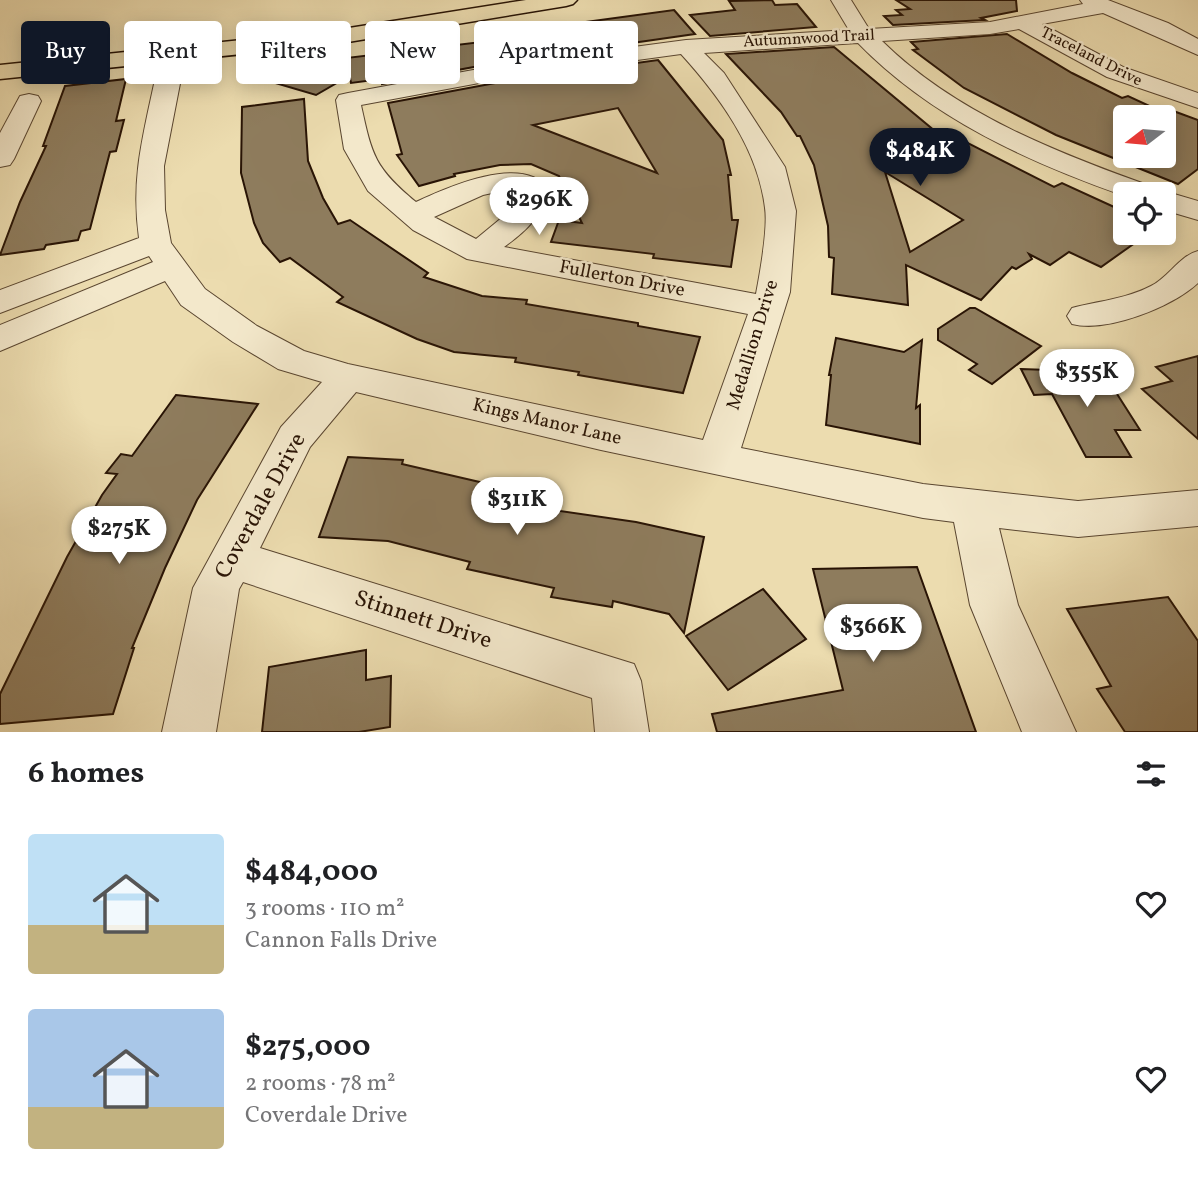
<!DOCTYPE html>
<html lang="en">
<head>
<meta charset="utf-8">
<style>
  body { margin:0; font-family:Vollkorn,serif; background:#f6f6f6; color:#202124; height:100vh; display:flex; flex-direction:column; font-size:26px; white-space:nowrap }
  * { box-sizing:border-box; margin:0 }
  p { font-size:23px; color:#757577 }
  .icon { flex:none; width:38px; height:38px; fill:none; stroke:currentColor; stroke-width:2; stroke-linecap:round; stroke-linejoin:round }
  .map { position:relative; height:732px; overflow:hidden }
  .panel { display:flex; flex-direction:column; background:#fff; flex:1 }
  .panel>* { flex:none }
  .banner { position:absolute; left:21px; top:21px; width:700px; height:63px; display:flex; gap:14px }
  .needle { width:46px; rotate:254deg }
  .tools { position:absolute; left:1113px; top:105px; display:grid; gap:14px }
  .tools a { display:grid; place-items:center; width:63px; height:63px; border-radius:7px; background:#fff; box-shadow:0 4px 18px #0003; font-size:35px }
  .price { position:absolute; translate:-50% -60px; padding:0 16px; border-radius:24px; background:#fff; color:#222; font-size:23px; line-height:46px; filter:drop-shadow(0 2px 4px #0008) }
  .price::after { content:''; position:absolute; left:50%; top:42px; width:21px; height:16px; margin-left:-10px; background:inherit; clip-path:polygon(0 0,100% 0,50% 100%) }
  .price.on { background:#111827; color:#fff }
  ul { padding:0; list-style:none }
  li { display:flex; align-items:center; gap:21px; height:175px; padding:0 28px }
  li span { display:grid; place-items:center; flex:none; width:196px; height:140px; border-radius:7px; color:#555 }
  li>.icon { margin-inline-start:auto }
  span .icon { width:84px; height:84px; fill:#fffc; stroke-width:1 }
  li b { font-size:30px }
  h2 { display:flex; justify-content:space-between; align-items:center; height:84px; padding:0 28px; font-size:30px }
  .chip { padding:0 24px; border-radius:7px; background:#fff; box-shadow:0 4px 18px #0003; font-size:24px; line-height:63px }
  .chip.on { background:#111827; color:#fff }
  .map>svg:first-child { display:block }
  .building { fill:#8e7c5d; stroke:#291405; stroke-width:2; fill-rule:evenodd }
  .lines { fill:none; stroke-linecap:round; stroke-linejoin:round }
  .minor-casing { stroke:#5a4630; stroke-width:2 }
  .major-casing { stroke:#291405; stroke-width:3 }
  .minor { fill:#f3e8cb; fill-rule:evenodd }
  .major { fill:#ecdcaf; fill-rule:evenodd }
  .labels { text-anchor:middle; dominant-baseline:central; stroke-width:5; stroke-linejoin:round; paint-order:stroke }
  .far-street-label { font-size:16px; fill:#291405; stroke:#f3e8cb }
  .street-label { font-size:19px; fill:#291405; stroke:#f3e8cb }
  .near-street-label { font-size:23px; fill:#291405; stroke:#f3e8cb }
</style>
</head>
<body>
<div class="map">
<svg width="1198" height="732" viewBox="0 0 1198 732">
  <rect width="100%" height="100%" fill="#ecdcaf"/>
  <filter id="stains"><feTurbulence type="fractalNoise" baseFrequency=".00286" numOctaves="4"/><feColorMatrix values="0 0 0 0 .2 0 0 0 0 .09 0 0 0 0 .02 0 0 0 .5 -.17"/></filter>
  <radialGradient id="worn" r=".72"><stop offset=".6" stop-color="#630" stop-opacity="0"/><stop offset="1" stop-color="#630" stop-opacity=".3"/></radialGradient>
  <g class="building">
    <polygon points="772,0 775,5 797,4 816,27 710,36 690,15 735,10 729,1"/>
    <polygon points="896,0 1016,0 1017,11 981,18 985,20 893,25 884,16 902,15 896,10 910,9"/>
    <polygon points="674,10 695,34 506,61 382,84 381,79 351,83 346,58 498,40 500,43 547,37 541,28"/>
    <path d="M1007,34L1072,73L1122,98L1128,96L1171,116L1176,112L1198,120V169L1178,184L1056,135L964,88L913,50L918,49L911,42ZM1125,117H1164V156H1125Z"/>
    <path d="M834,47L953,146L964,141L1054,187L1062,183L1125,212V233H1149L1101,267L1069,252L1050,265L1029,254L1032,259L1016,269L1012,267L981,300L906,265L908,305L832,294L834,258L829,257L828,226L814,165L800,136H797L781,112L726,54ZM885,172L963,220L910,252Z"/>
    <path d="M658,60L723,140L731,175H728L732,220H738L731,267L653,258L654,254L551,242L559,220L582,223L559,176L531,164L500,165L454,174L455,176L419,186L397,155L402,154L388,103L506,81ZM618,108L657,173L533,125Z"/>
    <polygon points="268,61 340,81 316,95 262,79"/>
    <polygon points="126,79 116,121 124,120 116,151 110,152 90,229 81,231 78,240 46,245 44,249 0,255 20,202 46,146 43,146 65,86"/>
    <polygon points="304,99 308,161 323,198 338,224 350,220 428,273 424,277 482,296 527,300 526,304 638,323 638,326 700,337 683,393 578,375 579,372 515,362 516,358 454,352 417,339 337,302 343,297 290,258 280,262 263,243 254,223 241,173 242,107"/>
    <polygon points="970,308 975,308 1041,346 992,384 969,370 977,364 938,340 938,329"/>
    <polygon points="836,338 904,352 922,340 916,408 920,405 920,444 826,425 831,375 829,375"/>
    <polygon points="1198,356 1198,439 1142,389 1172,381 1156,367"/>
    <polygon points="1021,369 1103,372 1140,430 1115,430 1131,457 1086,457 1052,394 1034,395"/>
    <polygon points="176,395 258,404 197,500 165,568 132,648 134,648 113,714 0,724 0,694 67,557 102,495 117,474 106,473 121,454 132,456"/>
    <polygon points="348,457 403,460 402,464 484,483 482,488 556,502 553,510 636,522 704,537 684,633 669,614 613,601 612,607 551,597 554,588 467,569 470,562 388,541 319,537"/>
    <polygon points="917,567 976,732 717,732 712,714 843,690 813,569"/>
    <polygon points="763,589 806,639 728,690 686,636"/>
    <polygon points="1168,597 1198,641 1198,732 1125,732 1097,689 1111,686 1067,609"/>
    <polygon points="366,650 366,680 391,676 390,727 359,732 262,732 269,667"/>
  </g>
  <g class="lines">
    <g class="minor-casing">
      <g id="minor">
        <path d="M831,0H851L869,29L990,22L1083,4L1080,0H1108L1168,23L1198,39V55L1103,13L1042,24L1123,67L1198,93V108L1107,77L1019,29L990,34L882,41C956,114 1060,154 1156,188L1159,192L1164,191L1198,201V220L1164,210V194H1125V196C1028,162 931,118 858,43L704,53L724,73L785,167L796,211L790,292L741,448L923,484L1078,501L1198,490V526L1078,537L999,528L1018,605L1076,732H1022L970,605L954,522L923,518L601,450L356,392L310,447L260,548L634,664L641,681L649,732H595L592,698L243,582L239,589L216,732H162L193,588L281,427L322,382L278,369L233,342L181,305L165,281L0,351V325L153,262L149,256L0,313V290L139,238C131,180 142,140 154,84C158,66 161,43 171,27H187L190,32L164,166L165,210L171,243L205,289L257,326L304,351L348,364L703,440L748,314L467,259L413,230L368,191L344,149L336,100L339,95L348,93L506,64L686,40L849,30ZM681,54C720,97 758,149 765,208C768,227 760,273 756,294L504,247C525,232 544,215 548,189C523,153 446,188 416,202C375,168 372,156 361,105L506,78ZM506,190L519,193L510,211L476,239L434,217L483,195Z"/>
        <polygon points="29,94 38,96 41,101 14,159 10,165 0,167 0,133 20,96"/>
        <path d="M1198,251V283C1172,307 1107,333 1072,324L1067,316L1072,308C1098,301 1126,299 1151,286C1169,277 1179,256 1198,251Z"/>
      </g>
    </g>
    <g class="major-casing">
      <polygon id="major" points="526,0 577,0 573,4 566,6 330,45 0,79 0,65 330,31"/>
    </g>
    <use href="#minor" class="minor"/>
    <use href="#major" class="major"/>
  </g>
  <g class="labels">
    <g class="far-street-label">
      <text transform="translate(809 39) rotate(-3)">Autumnwood Trail</text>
      <text transform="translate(1091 57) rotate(27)">Traceland Drive</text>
    </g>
    <g class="street-label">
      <text transform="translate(622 279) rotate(11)">Fullerton Drive</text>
      <text transform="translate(753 345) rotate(-73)">Medallion Drive</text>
      <text transform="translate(547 422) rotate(13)">Kings Manor Lane</text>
    </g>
    <g class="near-street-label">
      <text transform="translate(261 506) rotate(-61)">Coverdale Drive</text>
      <text transform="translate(423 620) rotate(18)">Stinnett Drive</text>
    </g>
  </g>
  <rect width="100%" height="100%" filter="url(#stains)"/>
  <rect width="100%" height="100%" fill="url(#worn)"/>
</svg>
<div class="tools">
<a><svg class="needle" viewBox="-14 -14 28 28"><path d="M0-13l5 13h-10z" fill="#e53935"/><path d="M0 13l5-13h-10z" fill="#757577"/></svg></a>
<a><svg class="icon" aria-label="locate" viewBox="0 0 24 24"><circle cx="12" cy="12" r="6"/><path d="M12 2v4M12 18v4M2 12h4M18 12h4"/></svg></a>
</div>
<b class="price on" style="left:920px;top:188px">$484K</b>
<b class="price" style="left:539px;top:237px">$296K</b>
<b class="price" style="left:1087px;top:409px">$355K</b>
<b class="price" style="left:517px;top:537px">$311K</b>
<b class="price" style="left:119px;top:566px">$275K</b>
<b class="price" style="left:873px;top:664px">$366K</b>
<div class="banner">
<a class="chip on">Buy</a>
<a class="chip">Rent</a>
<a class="chip">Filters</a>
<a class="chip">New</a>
<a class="chip">Apartment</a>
</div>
</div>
<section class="panel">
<h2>6 homes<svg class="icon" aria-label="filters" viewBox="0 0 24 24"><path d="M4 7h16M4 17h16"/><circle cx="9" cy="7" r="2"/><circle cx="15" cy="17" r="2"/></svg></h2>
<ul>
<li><span style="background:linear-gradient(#bfe0f5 65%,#c2b280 0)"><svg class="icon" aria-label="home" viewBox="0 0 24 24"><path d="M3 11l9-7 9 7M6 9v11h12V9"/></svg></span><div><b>$484,000</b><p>3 rooms · 110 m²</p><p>Cannon Falls Drive</p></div><svg class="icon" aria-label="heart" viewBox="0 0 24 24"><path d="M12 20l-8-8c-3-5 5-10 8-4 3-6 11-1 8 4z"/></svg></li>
<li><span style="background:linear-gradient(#a9c7e8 70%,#c2b280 0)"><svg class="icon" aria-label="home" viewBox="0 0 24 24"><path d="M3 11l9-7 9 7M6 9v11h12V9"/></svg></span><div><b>$275,000</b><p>2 rooms · 78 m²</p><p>Coverdale Drive</p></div><svg class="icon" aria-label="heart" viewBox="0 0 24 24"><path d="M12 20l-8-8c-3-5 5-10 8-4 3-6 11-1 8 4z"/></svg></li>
</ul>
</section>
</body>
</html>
